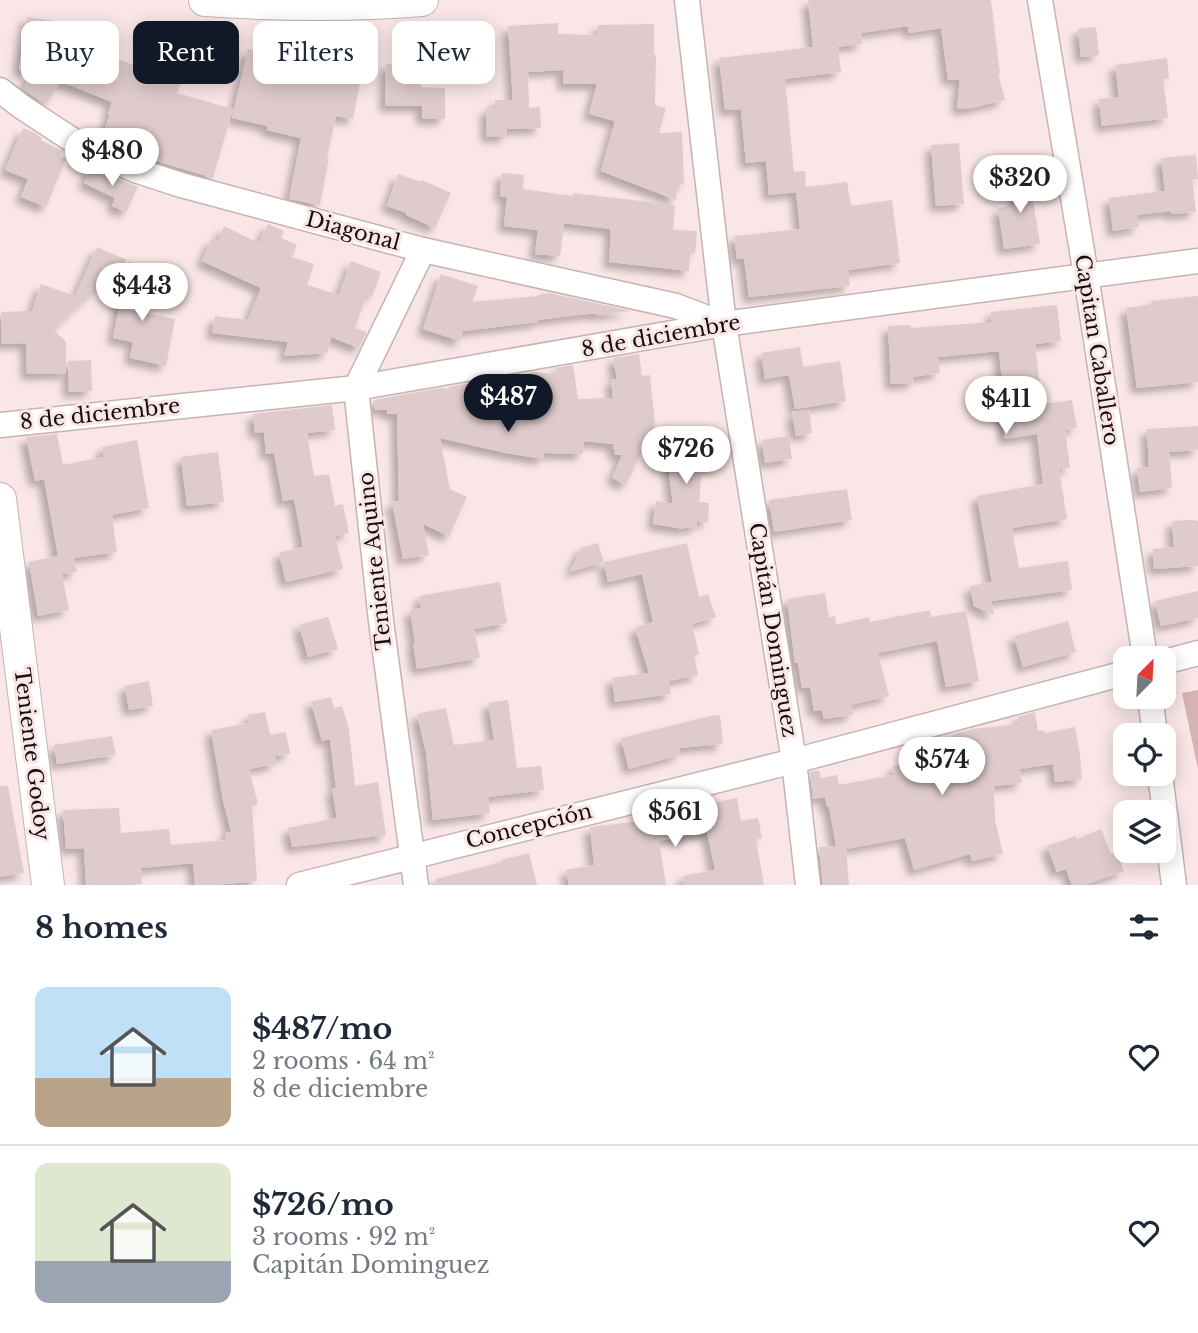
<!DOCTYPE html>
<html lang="en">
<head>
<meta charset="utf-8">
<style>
  body { margin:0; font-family:"Libre Baskerville",serif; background:#f2f2f3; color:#1f2937; height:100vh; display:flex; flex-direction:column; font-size:26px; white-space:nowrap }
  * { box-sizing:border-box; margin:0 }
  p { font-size:23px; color:#747a83 }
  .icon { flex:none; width:38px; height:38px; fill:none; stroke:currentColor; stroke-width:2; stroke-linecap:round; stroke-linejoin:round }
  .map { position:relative; height:885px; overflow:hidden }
  .sheet { display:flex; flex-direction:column; background:#fff; flex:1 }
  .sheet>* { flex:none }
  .hud { position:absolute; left:21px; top:21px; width:700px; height:63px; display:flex; gap:14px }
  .needle { width:46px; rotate:24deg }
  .buttons { position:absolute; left:1113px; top:646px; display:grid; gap:14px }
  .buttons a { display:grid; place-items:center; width:63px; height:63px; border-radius:14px; background:#fff; box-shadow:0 4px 18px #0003; font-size:35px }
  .price { position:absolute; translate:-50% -60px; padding:0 16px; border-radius:24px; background:#fff; color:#222; font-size:23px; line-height:46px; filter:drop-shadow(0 2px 4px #0008) }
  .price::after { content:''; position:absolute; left:50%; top:42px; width:21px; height:16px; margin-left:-10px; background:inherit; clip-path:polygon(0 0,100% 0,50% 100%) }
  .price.on { background:#111827; color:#fff }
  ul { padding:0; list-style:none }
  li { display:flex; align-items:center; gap:21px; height:175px; padding:0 35px }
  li+li { border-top:2px solid #e0e1e3 }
  li span { display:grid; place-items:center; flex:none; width:196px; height:140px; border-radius:14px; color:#555 }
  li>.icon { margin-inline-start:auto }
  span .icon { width:84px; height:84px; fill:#fffc; stroke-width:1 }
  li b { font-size:30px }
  h2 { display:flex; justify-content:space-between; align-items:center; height:84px; padding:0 35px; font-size:30px }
  .chip { padding:0 24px; border-radius:14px; background:#fff; box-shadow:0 4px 18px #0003; font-size:24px; line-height:63px }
  .chip.on { background:#111827; color:#fff }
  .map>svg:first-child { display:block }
  .green { fill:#d4b3b5 }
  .building { fill:#dfcbcc; filter:url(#shadow) }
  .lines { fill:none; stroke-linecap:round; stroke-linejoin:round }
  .minor-casing { stroke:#c6b3b3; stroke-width:27 }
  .major-casing { stroke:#c6b3b3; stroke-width:34 }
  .minor { stroke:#fff; stroke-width:24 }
  .major { stroke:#fff; stroke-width:32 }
  .labels { text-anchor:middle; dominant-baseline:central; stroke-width:6; stroke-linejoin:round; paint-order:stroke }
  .street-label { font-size:21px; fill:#160f10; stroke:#fae6e6 }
</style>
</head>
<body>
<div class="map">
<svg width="1198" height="885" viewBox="0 0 1198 885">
  <defs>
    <filter id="shadow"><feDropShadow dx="-6" dy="6" stdDeviation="3.5" flood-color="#0004"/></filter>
  </defs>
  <rect width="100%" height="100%" fill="#fae6e6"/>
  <polygon class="green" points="1198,690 1198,769 1182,693"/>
  <g class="building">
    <polygon points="808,0 991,0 1000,73 998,73 1005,100 967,109 957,108 960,79 948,80 941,28 909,33 908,26 861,33 862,44 838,47 841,72 785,79 794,172 805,171 806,187 847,182 851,206 892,200 900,263 848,270 850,286 749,297 744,258 737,259 734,236 800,229 796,192 769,195 766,161 746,163 741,109 725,110 719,58 813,47"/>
    <polygon points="27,17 62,22 59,40 108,59 109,56 181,82 177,93 233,109 213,178 140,156 101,139 110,115 108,114 112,102 60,81 46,105 23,89 33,72 19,70"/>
    <polygon points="558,23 558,34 598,35 598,25 654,24 654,55 656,55 655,105 666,108 659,133 682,132 684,185 677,183 676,200 601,171 615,121 589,114 597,84 563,84 563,70 528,72 529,108 540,107 541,128 507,129 507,136 487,137 486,108 495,108 495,100 513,100 508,26"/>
    <polygon points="1096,27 1099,55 1081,57 1078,29"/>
    <polygon points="248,49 276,55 274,64 360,83 353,119 336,116 327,158 329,158 320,205 289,199 301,138 267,130 268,126 232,118"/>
    <polygon points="1167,58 1169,78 1163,79 1168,118 1102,126 1099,99 1119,97 1115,65"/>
    <polygon points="386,64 422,65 421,87 445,88 445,119 422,119 422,106 385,106"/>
    <polygon points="23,128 35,133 42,138 41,140 62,151 59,156 66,159 46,207 21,197 28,179 5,170"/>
    <polygon points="959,143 964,204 936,206 931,145"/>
    <polygon points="1196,155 1198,179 1192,180 1196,212 1171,214 1171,211 1137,215 1139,227 1113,231 1109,198 1165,191 1161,158"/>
    <polygon points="91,167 138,187 126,212 112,206 115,198 84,183"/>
    <polygon points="1028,168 1040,244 1004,249 998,208 1017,205 1012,170"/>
    <polygon points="502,173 524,175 523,189 573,196 573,193 675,205 673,230 697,231 695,253 690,253 689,271 609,262 611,235 610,235 610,229 564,223 560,256 535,254 538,230 504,226 507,197 500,196"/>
    <polygon points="398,174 421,182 422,180 451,193 435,228 406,215 407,213 387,206"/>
    <polygon points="268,224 284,231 281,238 297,245 292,257 314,264 307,285 339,295 351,261 381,272 372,296 367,294 355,328 367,332 359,348 331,337 327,353 284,356 288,342 212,333 215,316 248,320 261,288 202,261 212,238 218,241 224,226 259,243"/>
    <polygon points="97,247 127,260 53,329 66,342 66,373 27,374 26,343 2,344 1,312 32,311 41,284 75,296"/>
    <polygon points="128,261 147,270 130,310 175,319 166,366 130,358 133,342 113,338"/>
    <polygon points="441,274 478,286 472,302 538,296 538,295 549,293 631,311 596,315 596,313 537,320 538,322 463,331 460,341 423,329"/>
    <polygon points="1198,296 1198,382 1137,388 1126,308 1152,304 1151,301"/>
    <polygon points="1057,305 1061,341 1035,344 1042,404 1072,400 1077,428 1065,430 1070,468 1059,469 1067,519 1012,528 1019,568 1068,561 1072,590 991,601 994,615 974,606 970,586 992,582 977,496 1043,484 1037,434 1005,439 1001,411 1005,410 999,351 938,357 940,373 913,377 914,383 891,384 888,326 910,325 911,328 992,322 991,312"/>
    <polygon points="800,347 803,367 840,361 846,401 795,409 789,375 765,379 761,353"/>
    <polygon points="639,354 642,376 650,375 655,424 626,485 612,478 622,455 615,455 613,444 584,441 583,454 544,453 543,459 506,453 440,438 450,489 467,497 449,536 423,524 429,555 403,559 392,502 399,501 397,414 387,414 387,410 374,409 374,400 440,388 449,389 449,387 536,372 557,375 556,368 573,365 578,399 613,398 611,380 617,379 613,358"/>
    <polygon points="91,360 92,391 69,392 68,361"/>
    <polygon points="332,405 335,430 307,433 314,476 329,474 335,506 343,504 349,533 335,536 343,569 286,582 279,553 303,547 294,499 283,501 274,453 266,454 264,432 255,433 253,414"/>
    <polygon points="809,410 812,433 796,436 792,412"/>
    <polygon points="1198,426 1198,450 1169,452 1172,488 1140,492 1137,468 1149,467 1147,429"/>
    <polygon points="57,434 63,465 104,457 102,447 137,440 149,508 112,515 117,552 74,558 77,572 62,574 69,610 38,616 29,562 58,556 44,479 35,481 26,437"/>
    <polygon points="789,436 792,459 765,463 762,440"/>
    <polygon points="715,441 718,465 702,467 699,502 709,503 708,522 697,521 696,528 684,527 684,529 653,524 656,501 673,504 666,447"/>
    <polygon points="218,452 224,502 187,506 181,457"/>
    <polygon points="847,489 852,520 774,532 769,500"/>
    <polygon points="1191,520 1198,521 1198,566 1154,569 1153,549 1174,547 1172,521"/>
    <polygon points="598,543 604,562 570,572 581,548"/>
    <polygon points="687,543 699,597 708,594 716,617 692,624 699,654 694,656 698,675 669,681 671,694 615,702 612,678 649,673 635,628 653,622 642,574 608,582 604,562"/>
    <polygon points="500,582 507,623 474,629 480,658 417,669 413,643 415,643 410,610 421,608 419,596"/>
    <polygon points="1198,591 1198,618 1161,626 1155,601"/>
    <polygon points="825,593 829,617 835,616 836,625 869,617 870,622 930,610 931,617 966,611 979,681 946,687 937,641 878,653 889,696 851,705 853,715 824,719 822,710 814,711 810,687 802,688 798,663 795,663 787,599"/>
    <polygon points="328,617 338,649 308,657 299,625"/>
    <polygon points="1068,621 1076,652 1023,667 1014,636"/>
    <polygon points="149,681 153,706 129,710 125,686"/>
    <polygon points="331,697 334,708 342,706 349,729 355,786 378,782 386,835 292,847 288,828 337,818 332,789 336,788 330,739 322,741 311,702"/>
    <polygon points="508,700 517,768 541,766 544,790 488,797 490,813 433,820 426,753 417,714 446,708 454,745 494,740 488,703"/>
    <polygon points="265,712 270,735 286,732 290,754 275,756 276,764 249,769 258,804 252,806 257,881 215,885 195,885 193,863 141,868 142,884 86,885 84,848 66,849 63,810 119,808 121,833 169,829 171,845 226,840 225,832 231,832 223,800 211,730 250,723 248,715"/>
    <polygon points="1035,712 1038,731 1044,730 1045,733 1075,727 1080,755 1082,779 1055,782 1053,764 1020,769 1022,783 994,786 995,820 1003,854 972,861 970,854 914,870 905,838 846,849 849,885 823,885 819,847 836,846 829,807 827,807 825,797 813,799 810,772 819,770 821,778 837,775 839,785 894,775 893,766 918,762 919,766 956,761 953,734 973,729 1019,724 1018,717"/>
    <polygon points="720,715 723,744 679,748 680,755 629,769 621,738 711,716"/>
    <polygon points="112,736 116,755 57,764 54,745"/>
    <polygon points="0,786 8,786 24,873 0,877"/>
    <polygon points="737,798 741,821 758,818 762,838 756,840 764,885 684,885 683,876 715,870 707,832 659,841 666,885 569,885 566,870 594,865 590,827 676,817 674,807 691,802 691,807"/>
    <polygon points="1101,829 1111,854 1117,852 1124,871 1084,885 1072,885 1066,869 1057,872 1047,846 1076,836 1077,839"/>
    <polygon points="529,853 537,885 436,885 436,879 502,862 501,860"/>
  </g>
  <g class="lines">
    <g class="minor-casing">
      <g id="minor">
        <polyline points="687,0 724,324 794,761 808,885"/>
        <polyline points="1040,0 1086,275 1145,658"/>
        <polyline points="0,90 22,107 83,147 135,170 181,185 423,250 676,306 723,324"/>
        <polyline points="0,425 356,388 724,324 1198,261"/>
        <polyline points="1164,662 1198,653"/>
        <polyline points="1150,696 1155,735"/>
        <polyline points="1160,774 1174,885"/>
        <polyline points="299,885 794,761 1125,673"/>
        <polyline points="416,885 381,621 356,388 423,250"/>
      </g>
    </g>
    <g class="major-casing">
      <g id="major">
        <path d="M205,0C278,5 349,6 422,0"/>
        <polyline points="0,499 48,885"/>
      </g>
    </g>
    <use href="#minor" class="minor"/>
    <use href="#major" class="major"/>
  </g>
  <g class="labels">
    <g class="street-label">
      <text transform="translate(353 231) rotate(15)">Diagonal</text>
      <text transform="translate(661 336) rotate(-10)">8 de diciembre</text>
      <text transform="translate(1097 350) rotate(81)">Capitan Caballero</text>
      <text transform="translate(100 414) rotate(-6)">8 de diciembre</text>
      <text transform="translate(375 561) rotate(-96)">Teniente Aquino</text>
      <text transform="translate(773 630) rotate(81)">Capitán Dominguez</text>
      <text transform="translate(32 754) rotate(83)">Teniente Godoy</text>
      <text transform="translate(529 826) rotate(-14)">Concepción</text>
    </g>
  </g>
</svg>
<div class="buttons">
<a><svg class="needle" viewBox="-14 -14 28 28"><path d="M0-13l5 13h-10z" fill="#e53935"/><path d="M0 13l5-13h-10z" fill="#747a83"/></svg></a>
<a><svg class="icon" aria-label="locate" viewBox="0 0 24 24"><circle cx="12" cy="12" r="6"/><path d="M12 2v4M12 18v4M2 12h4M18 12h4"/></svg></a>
<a><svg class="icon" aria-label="layers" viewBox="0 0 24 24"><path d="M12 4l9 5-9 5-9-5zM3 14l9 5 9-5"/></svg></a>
</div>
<b class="price" style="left:112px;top:188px">$480</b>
<b class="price" style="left:1020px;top:215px">$320</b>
<b class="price" style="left:142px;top:323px">$443</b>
<b class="price on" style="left:508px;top:434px">$487</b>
<b class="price" style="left:1006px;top:436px">$411</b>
<b class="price" style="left:686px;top:486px">$726</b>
<b class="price" style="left:942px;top:797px">$574</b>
<b class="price" style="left:675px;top:849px">$561</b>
<div class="hud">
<a class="chip">Buy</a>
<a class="chip on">Rent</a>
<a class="chip">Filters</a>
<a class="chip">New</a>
</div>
</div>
<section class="sheet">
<h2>8 homes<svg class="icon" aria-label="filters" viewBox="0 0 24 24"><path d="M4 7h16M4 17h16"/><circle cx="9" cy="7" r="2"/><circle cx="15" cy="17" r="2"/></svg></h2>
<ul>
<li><span style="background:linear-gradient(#bfe0f5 65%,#b9a48a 0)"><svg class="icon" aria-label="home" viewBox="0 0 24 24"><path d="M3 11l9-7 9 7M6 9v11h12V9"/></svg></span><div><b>$487/mo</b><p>2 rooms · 64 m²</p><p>8 de diciembre</p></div><svg class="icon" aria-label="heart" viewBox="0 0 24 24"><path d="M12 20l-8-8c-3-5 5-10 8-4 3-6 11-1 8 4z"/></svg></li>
<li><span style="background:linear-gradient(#dfe7d0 70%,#9aa5b1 0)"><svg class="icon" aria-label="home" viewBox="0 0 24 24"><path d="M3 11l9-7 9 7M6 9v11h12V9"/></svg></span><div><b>$726/mo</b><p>3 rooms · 92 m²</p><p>Capitán Dominguez</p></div><svg class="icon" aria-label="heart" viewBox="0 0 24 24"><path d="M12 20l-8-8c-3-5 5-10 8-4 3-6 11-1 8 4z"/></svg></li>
</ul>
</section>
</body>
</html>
